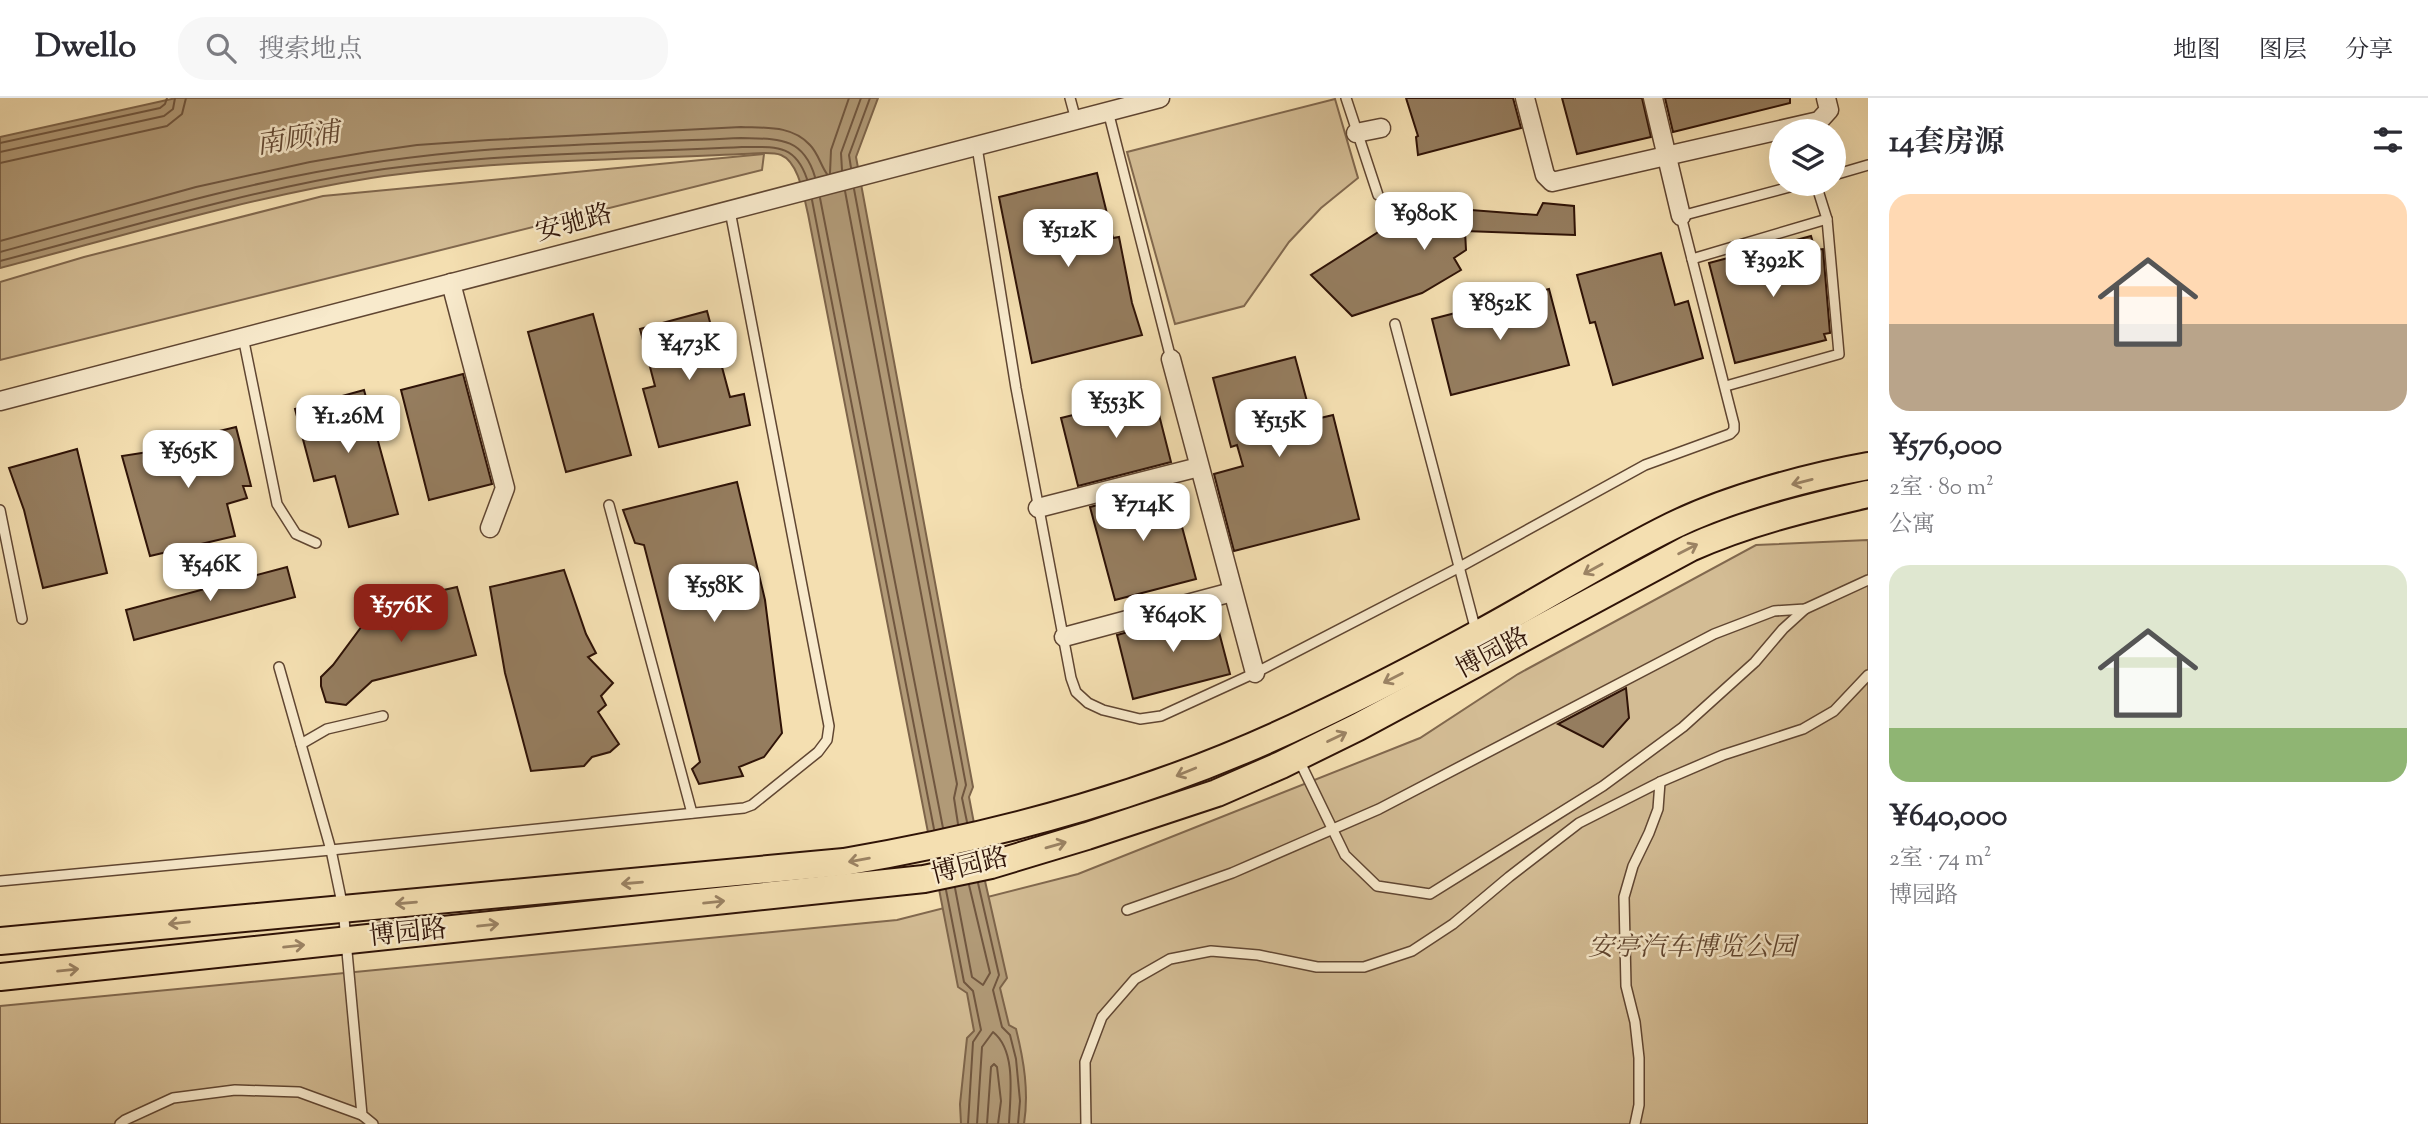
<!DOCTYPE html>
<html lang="zh">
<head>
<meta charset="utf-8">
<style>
  body { margin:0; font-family:"Sorts Mill Goudy","Noto Serif SC",serif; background:#f7f7f7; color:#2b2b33; height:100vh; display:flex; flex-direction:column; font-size:26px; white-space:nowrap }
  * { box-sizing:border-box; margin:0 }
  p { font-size:23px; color:#7c7c81 }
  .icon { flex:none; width:38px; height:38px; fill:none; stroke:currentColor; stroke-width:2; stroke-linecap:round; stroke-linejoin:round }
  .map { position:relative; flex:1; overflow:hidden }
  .drawer { display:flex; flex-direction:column; background:#fff; width:560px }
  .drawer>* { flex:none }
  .fabs { position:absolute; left:1769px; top:21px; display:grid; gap:14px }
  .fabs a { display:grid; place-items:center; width:77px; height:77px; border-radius:50%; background:#fff; box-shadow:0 7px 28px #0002; font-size:35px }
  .price { position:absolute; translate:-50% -60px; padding:0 16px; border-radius:14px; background:#fff; color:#222; font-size:23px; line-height:46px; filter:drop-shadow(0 2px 4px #0008) }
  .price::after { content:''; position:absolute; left:50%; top:42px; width:21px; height:16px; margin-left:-10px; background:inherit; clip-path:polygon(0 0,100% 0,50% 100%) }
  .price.active { background:#8f2418; color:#fff }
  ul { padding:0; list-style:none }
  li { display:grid; align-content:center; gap:14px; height:371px; padding:0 21px }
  li span { display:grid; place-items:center; height:217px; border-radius:21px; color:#555 }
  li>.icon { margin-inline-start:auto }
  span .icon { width:126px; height:126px; fill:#fffc; stroke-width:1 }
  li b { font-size:30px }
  h2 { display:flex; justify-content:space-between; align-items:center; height:84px; padding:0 21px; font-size:30px }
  header { display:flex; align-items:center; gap:42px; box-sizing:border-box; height:98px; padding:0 35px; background:#fff; border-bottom:2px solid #e1e1e2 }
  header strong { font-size:33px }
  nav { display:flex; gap:38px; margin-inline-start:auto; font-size:24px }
  .search { width:490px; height:63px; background:#f7f7f7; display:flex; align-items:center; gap:18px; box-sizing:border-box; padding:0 24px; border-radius:28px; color:#7c7c81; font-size:26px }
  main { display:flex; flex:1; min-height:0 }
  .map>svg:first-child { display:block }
  .green { fill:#d3bc94; stroke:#81684e; stroke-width:2 }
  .water { fill:#b19a77; stroke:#7d644a; stroke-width:2 }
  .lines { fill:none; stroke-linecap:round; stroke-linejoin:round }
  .shore { stroke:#70563f; stroke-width:2 }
  .building { fill:#957d5f; stroke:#2f1307; stroke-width:2 }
  .lane-casing { stroke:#604632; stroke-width:12 }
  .street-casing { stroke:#604632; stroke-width:21 }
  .primary-casing { stroke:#2f1307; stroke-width:30 }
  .lane { stroke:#f8eacc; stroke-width:9 }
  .street { stroke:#f8eacc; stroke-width:18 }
  .primary { stroke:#f4dfb1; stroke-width:26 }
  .oneway { stroke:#9b8364 }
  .labels { text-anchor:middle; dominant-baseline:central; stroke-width:5; stroke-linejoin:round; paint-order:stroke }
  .street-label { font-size:26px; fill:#2f1307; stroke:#f8eacc }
  .park-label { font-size:26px; font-style:italic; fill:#604631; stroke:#f8eacc }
  .water-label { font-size:28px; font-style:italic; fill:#634934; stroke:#f8eacc }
</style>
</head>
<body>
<header>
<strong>Dwello</strong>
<div class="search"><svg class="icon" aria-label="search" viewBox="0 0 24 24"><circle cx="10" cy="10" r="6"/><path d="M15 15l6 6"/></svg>搜索地点</div>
<nav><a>地图</a><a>图层</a><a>分享</a></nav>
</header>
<main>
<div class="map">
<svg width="1868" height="1026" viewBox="0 0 1868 1026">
  <rect width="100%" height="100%" fill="#f4dfb1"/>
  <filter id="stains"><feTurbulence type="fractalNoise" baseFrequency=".00286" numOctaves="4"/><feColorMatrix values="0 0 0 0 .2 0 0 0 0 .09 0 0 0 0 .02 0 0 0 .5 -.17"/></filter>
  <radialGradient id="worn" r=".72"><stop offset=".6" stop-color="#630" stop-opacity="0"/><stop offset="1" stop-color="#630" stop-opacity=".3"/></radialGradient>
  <g class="green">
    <polygon points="1335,1 1358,80 1321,110 1289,144 1244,208 1175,226 1127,54"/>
    <polygon points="764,56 762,72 0,262 0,184 84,159 323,98"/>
    <polygon points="1868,442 1868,1026 0,1026 0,908 897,822 1078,776 1420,640 1518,576 1756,447"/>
  </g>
  <path class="water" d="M176,0H878L856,59L973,689L969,699L985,783L1007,880L1000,890L1009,927L1016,931C1024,963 1029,994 1024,1026H961L960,1006L967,940L974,933L967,895L958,889L808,116C804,100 799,64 781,57C771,53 753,56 742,56C619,62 493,62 371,80C245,100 123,138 0,170V39Z"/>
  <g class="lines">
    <g class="shore">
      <polyline points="0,45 160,10 165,6 167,0"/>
      <polyline points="0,54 164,18 173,11 175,0"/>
      <polyline points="0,65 167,28 182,16 186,0"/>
      <polyline points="851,70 849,57 870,0"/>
      <polyline points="842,72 841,55 861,0"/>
      <polyline points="830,75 831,52 849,0"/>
      <polyline points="854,91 966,687 962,700 967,724"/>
      <polyline points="845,93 957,686 954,700 958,726"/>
      <polyline points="820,100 943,730"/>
      <polyline points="812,102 934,731"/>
      <path d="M0,143L196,89L310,64L368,54L417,47L489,42L741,29C765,30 792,27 810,47C818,55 821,68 827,76"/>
      <path d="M0,154C123,121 244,83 371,65C493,46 618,46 741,40C777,41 803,38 815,79"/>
      <path d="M0,163C123,131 245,93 371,73C493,55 618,55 742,49C774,49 795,45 807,81"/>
      <polyline points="978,785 999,877 993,892 1002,929 1010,937 1016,961 1020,1003 1018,1026"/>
      <polyline points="955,790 972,879 983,887 990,875 969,787"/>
      <polyline points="946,792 964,884 973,893 981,932 973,944 968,1026"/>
      <path d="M977,1026L982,949L993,934C1017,953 1010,999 1009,1026"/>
      <polyline points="987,1026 991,969 994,966 997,969 1001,1003 998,1026"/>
    </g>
  </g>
  <g class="building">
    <polygon points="1406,0 1513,0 1521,30 1418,57 1416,39 1418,38"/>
    <polygon points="1562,0 1642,0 1651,39 1577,56"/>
    <polygon points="1665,0 1790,0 1790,5 1673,34"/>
    <polygon points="1097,75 1113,140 1119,139 1132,205 1142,237 1032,265 999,99"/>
    <polygon points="1543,105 1574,108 1575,137 1465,133 1466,152 1454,160 1461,172 1422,195 1352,218 1311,177 1419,108 1537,117"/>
    <polygon points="1811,138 1815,152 1823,151 1830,235 1824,236 1826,242 1735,265 1709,165"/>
    <polygon points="1661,155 1675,207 1688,203 1703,260 1613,287 1595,224 1590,225 1577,177"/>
    <polygon points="1549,191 1569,267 1451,297 1432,221"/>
    <polygon points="707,213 730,299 744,296 750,327 659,349 643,291 655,288 640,231"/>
    <polygon points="593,216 631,357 566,374 528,234"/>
    <polygon points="1295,259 1312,322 1333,317 1359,421 1234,453 1214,376 1243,368 1237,347 1231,349 1213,280"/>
    <polygon points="463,276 492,386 429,402 401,292"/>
    <polygon points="364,292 398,416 349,429 335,378 314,383 295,311"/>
    <polygon points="1154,297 1171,364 1078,388 1061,320"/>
    <polygon points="236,329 251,388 243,388 247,400 227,406 235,438 150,458 122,358 148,354 178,343"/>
    <polygon points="77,351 107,475 43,490 24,412 9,370"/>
    <polygon points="737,384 765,502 782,635 764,659 739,669 743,678 699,686 692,671 700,664 644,447 635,445 623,412"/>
    <polygon points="1171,388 1196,481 1115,502 1090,409"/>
    <polygon points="287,469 295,499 134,542 126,512"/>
    <polygon points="564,472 586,536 596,555 588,559 613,585 601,598 606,607 598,614 619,646 610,654 592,659 584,668 531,673 505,575 490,489"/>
    <polygon points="457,489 476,557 372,583 346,607 326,604 321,588 321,579 333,567 362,528 395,503"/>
    <polygon points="1213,511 1230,576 1133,601 1117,537"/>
    <polygon points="1626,590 1629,620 1603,649 1558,626"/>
  </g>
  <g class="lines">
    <g class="lane-casing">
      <g id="lane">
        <polyline points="1070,0 1076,22"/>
        <polyline points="1346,0 1378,97"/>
        <polyline points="1108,13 1171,261"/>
        <polyline points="977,49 1016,290 1071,580 1076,594 1088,605 1103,612 1140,621 1161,618 1255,575 1458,470 1645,367 1730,336 1734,332 1734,326 1681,118 1801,86"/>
        <polyline points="1834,77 1868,67"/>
        <polyline points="1692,161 1827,121 1816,86"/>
        <polyline points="1395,226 1476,533"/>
        <polyline points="243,239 277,406 296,436 316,445"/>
        <polyline points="1726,288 1839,256 1827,121"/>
        <polyline points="609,407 692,715"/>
        <polyline points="0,412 22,521"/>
        <polyline points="279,569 331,752 343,810 362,1017 373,1026"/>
        <polyline points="301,646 327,631 383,618"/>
        <polyline points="1298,660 1345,757 1377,788 1430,796 1603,688 1683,629 1755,564 1783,531 1805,511"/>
        <polyline points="0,783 331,752 744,710 752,707 818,654 827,642 829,628 730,113"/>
        <polyline points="1127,812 1232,775 1379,711 1714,536 1774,513 1805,511 1868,482"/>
        <polyline points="120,1026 125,1022 173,1000 235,992 299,994 362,1017"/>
        <polyline points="1086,1026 1085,964 1102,919 1135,881 1170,861 1211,853 1258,857 1317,869 1364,869 1412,853 1453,826 1509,779 1579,725 1660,684 1723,657 1803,631 1834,613 1868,577"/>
        <polyline points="1635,1026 1639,1007 1639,960 1635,924 1626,888 1624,799 1633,768 1649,735 1658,711 1660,684"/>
      </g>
    </g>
    <g class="street-casing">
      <g id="street">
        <polyline points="1525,0 1545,77 1552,84 1819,23 1829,12 1826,0"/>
        <polyline points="1653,0 1681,118"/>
        <polyline points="1356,35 1381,30"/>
        <polyline points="451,185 505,390 490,430"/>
        <polyline points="1171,261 1255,575"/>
        <polyline points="0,303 1160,0"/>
        <polyline points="1038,410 1199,369"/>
        <polyline points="1064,539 1232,494"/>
      </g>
    </g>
    <g class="primary-casing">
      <g id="primary">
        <path d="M0,843L844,764C1007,736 1161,694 1310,622C1367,595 1423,566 1478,536C1543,501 1605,461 1672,428C1727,401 1807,379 1868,368"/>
        <path d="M0,879L924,781L991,767L1087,738L1217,695L1281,667L1358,629L1690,450C1748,424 1807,410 1868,396"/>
      </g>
    </g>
    <use href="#lane" class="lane"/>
    <use href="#street" class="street"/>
    <use href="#primary" class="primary"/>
  </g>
  <defs><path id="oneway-shaft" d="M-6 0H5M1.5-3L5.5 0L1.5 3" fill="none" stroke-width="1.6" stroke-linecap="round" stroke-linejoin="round" transform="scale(1.75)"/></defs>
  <g class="oneway">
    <use href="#oneway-shaft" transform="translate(1802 384) rotate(166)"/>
    <use href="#oneway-shaft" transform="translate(1688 451) rotate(-27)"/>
    <use href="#oneway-shaft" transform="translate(1593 471) rotate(151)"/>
    <use href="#oneway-shaft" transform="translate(1393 580) rotate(153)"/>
    <use href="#oneway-shaft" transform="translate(1337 639) rotate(-26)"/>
    <use href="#oneway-shaft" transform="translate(1186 674) rotate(158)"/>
    <use href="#oneway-shaft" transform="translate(1056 747) rotate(-16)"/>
    <use href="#oneway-shaft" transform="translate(859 762) rotate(170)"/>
    <use href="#oneway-shaft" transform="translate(632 785) rotate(175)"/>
    <use href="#oneway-shaft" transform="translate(714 804) rotate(-6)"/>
    <use href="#oneway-shaft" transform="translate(406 805) rotate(175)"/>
    <use href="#oneway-shaft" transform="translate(179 825) rotate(174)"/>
    <use href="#oneway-shaft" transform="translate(488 827) rotate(-6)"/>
    <use href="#oneway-shaft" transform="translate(294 848) rotate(-6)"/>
    <use href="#oneway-shaft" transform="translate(68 872) rotate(-6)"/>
  </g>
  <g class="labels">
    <g class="street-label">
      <text transform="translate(574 126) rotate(-15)">安驰路</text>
      <text transform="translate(1493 556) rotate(-28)">博园路</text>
      <text transform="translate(970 769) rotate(-14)">博园路</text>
      <text transform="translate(408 836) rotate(-6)">博园路</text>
    </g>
    <g class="park-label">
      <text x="1692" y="850">安亭汽车博览公园</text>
    </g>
    <g class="water-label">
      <text transform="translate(298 42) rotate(-9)">南顾浦</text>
    </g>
  </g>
  <rect width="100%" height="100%" filter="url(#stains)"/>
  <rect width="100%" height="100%" fill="url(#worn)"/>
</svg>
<div class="fabs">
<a><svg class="icon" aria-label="layers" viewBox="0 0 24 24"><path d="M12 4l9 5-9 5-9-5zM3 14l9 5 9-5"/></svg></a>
</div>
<b class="price" style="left:1424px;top:154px">¥980K</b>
<b class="price" style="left:1068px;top:171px">¥512K</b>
<b class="price" style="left:1773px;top:201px">¥392K</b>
<b class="price" style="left:1500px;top:244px">¥852K</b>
<b class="price" style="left:689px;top:284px">¥473K</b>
<b class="price" style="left:1116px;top:342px">¥553K</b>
<b class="price" style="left:348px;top:357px">¥1.26M</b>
<b class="price" style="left:1279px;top:361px">¥515K</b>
<b class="price" style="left:188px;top:392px">¥565K</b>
<b class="price" style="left:1143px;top:445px">¥714K</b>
<b class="price" style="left:210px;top:505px">¥546K</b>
<b class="price" style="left:714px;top:526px">¥558K</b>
<b class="price active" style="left:401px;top:546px">¥576K</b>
<b class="price" style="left:1173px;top:556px">¥640K</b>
</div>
<section class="drawer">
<h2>14套房源<svg class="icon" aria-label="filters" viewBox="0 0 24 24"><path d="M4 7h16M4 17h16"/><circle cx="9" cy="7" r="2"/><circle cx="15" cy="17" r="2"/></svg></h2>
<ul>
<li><span style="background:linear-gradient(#ffd9b3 60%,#b9a48a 0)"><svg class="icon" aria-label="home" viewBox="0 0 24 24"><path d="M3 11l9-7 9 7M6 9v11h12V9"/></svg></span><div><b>¥576,000</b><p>2室 · 80 m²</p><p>公寓</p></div></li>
<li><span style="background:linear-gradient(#dfe7d0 75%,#8fb573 0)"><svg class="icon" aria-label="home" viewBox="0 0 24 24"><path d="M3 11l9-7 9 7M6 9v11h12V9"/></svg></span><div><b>¥640,000</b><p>2室 · 74 m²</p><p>博园路</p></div></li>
</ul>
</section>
</main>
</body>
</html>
